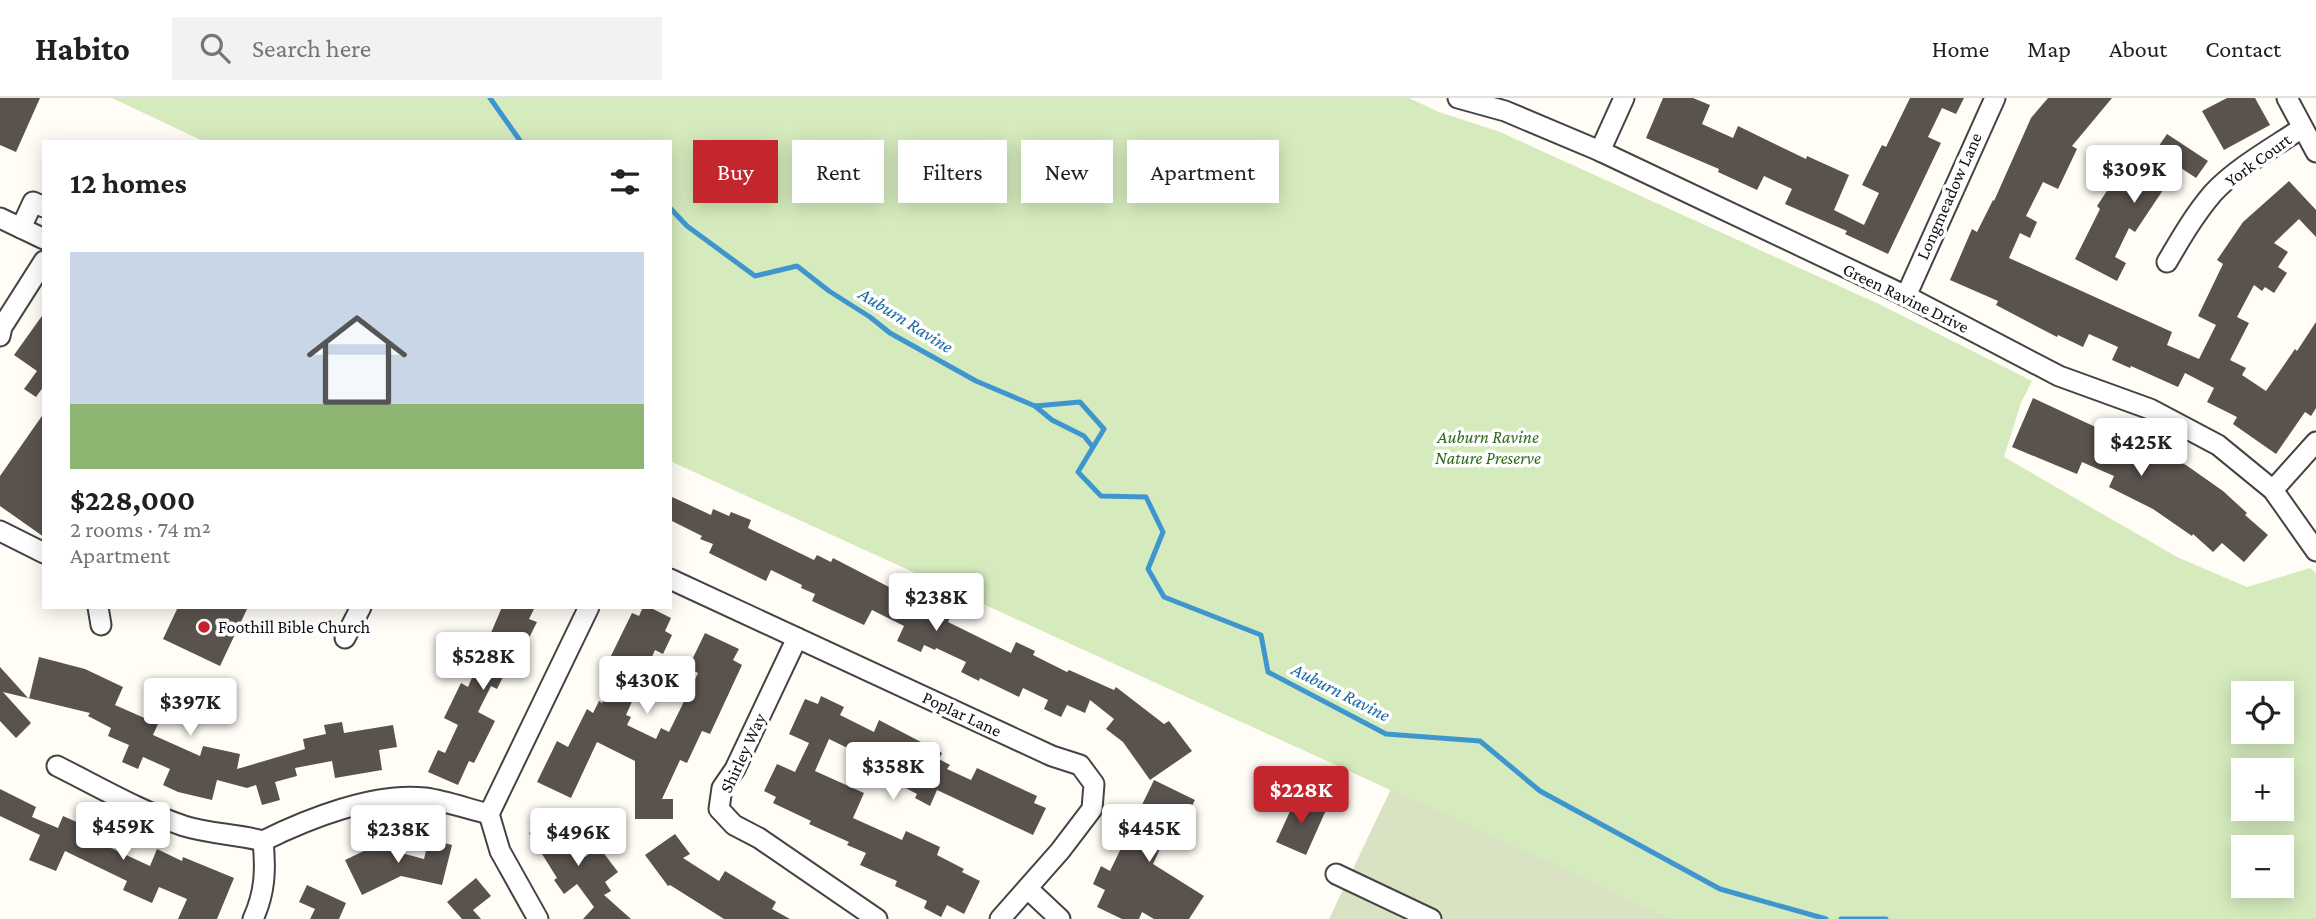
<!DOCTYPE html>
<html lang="en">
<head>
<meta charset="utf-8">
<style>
  body { margin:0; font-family:"Crimson Pro",serif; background:#f2f2f2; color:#202124; height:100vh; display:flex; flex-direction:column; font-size:26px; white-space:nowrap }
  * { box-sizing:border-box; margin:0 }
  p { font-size:23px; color:#757577 }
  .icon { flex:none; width:38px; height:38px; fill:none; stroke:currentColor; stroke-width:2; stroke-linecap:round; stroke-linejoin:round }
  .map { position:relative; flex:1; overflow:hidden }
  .sheet { position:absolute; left:42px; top:42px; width:630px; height:469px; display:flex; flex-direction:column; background:#fff; border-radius:0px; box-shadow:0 4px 18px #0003 }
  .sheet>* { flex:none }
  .banner { position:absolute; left:693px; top:42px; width:665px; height:63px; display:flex; gap:14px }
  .fabs { position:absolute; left:2231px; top:583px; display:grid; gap:14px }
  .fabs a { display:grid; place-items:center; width:63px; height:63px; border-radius:0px; background:#fff; box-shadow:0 4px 18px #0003; font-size:35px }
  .price { position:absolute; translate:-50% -60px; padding:0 16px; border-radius:7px; background:#fff; color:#222; font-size:23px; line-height:46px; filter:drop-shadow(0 2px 4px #0008) }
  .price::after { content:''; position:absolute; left:50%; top:42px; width:21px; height:16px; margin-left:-10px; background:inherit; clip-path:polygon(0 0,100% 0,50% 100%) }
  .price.active { background:#c4262e; color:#fff }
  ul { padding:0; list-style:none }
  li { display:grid; align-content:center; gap:14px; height:371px; padding:0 28px }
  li+li { border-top:2px solid #e0e0e0 }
  li span { display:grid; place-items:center; height:217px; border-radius:0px; color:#555 }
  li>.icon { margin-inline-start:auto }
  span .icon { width:126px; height:126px; fill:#fffc; stroke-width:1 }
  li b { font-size:30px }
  h2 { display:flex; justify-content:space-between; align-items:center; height:84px; padding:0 28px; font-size:30px }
  .pill { padding:0 24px; border-radius:0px; background:#fff; box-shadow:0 4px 18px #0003; font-size:24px; line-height:63px }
  .pill.active { background:#c4262e; color:#fff }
  header { display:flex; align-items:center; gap:42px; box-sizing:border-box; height:98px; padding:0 35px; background:#fff; border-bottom:2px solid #e0e0e0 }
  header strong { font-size:33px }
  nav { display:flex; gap:38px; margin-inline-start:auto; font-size:24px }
  .search { width:490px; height:63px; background:#f2f2f2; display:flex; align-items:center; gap:18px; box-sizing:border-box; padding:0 24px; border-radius:0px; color:#757577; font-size:26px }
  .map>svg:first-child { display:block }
  .green { fill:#d5ebbd; fill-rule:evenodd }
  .cemetery { fill:#d9e3c4 }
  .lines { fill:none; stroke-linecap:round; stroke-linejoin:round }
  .stream { stroke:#3f96cf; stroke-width:5 }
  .building { fill:#5a524d }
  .minor-casing { stroke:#444; stroke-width:23 }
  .minor { stroke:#fff; stroke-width:19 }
  .poi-dot { fill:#c4262e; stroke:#fff; stroke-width:2.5 }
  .labels { text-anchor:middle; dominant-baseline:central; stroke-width:7; stroke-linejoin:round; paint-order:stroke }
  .street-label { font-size:18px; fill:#111; stroke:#fff }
  .park-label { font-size:18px; font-style:italic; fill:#2f6b1f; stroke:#fff }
  .poi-label { font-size:18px; fill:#111; stroke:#fff; text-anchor:start }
  .water-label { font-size:19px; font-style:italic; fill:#1768a6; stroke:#fff }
</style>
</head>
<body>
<header>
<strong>Habito</strong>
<div class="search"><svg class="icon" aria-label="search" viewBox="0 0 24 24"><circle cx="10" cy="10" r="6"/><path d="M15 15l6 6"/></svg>Search here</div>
<nav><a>Home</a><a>Map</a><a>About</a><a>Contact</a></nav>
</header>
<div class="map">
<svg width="2316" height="821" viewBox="0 0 2316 821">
  <rect width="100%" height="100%" fill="#fffdf5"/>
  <path class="green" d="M112,0H1409L1439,14L1500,34L1879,206L2032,283L2021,305L2004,359L2177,459L2247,489L2310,470L2316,475V821H1673L670,363V44H205ZM2244,595H2282V634H2244ZM2244,672H2282V710H2244ZM2244,749H2282V788H2244Z"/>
  <polygon class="cemetery" points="1391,691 1673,821 1329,821"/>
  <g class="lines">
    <g class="stream">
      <polyline points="490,0 521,44"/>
      <polyline points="670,110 687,128 755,178 797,168 829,193 870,219 890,235 976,283 1035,308 1080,304 1104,331 1078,374 1101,398 1146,399 1163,434 1148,471 1164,499 1261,537 1268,574 1386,636 1480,643 1540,693 1720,791 1826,821"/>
      <polyline points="1035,308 1052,322 1084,338 1092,348"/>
      <polyline points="1841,821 1886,821"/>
    </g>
  </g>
  <g class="building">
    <polygon points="0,0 40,0 16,54 0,47"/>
    <polygon points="1663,0 1693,0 1710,7 1702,26 1733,40 1738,28 1806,61 1807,58 1849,77 1834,112 1864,127 1879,95 1862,87 1882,47 1886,49 1910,0 1964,0 1956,16 1942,10 1928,39 1941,45 1888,156 1845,136 1847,133 1785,106 1792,91 1764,78 1757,92 1718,74 1719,71 1646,40"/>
    <polygon points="2048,0 2112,0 2072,48 2077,51 2058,91 2043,84 2026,118 2037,124 2030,140 2020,135 2009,160 2172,234 2167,247 2199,261 2216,227 2198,218 2223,166 2217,162 2243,124 2289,83 2316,112 2316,139 2299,121 2274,145 2288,154 2278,169 2287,175 2274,195 2265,189 2262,193 2254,187 2237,219 2249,225 2230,262 2246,270 2242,277 2266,293 2295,251 2297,253 2316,224 2316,310 2311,318 2305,314 2276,356 2233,326 2237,319 2207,304 2214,290 2185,275 2178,289 2131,268 2130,270 2112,262 2118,249 2089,236 2083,249 2058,237 2057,239 1996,207 1998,203 1950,182 1972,131 1977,134 1993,102 1994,103 2031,20"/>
    <polygon points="2227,0 2255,0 2270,27 2224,52 2202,13"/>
    <polygon points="2167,36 2208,63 2196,80 2181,70 2167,91 2165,89 2135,134 2129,130 2115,159 2126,165 2117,183 2075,161 2100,111 2097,108 2114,82 2125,89 2133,77 2137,80"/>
    <polygon points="44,215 44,288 36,299 24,291 37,273 14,257"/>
    <polygon points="2033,300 2130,345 2132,342 2186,367 2223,393 2247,415 2245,417 2268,437 2244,464 2222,445 2213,454 2193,436 2192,438 2153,411 2109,389 2114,378 2082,364 2077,376 2012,349"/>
    <polygon points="44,315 44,439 0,408 0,378"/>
    <polygon points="670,398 711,417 713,411 729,418 731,414 751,422 748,430 814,462 817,457 831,464 833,460 916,503 918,499 937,509 935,513 950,520 948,524 1011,555 1016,544 1035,553 1033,557 1067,574 1069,572 1114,592 1116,589 1164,626 1169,623 1192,653 1150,682 1123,644 1106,631 1114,621 1090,602 1085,615 1067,607 1061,619 1044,611 1048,602 1023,590 1019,599 980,580 979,583 961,574 966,564 936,550 935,552 924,547 921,554 897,543 904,528 872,512 864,527 812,503 815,496 801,490 802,487 771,472 766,483 709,455 713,446 700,441 702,438 670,422"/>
    <polygon points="178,509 248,509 220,568 163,541"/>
    <polygon points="502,509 535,509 529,521 537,524 520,558 525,561 517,578 506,573 497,591 491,588 478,614 495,623 474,665 469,663 458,687 428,674 438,652 445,655 458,627 444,620 461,585 468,589"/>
    <polygon points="643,509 649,509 671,520 665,533 672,537 663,556 655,552 626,617 631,619 627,627 656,641 661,630 669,634 698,575 688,570 705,535 739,551 733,562 742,567 710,636 702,633 687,665 680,662 662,701 673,701 673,721 635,721 635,663 597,644 571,700 537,684 557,643 568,649 587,611 593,615 599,603 602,605 616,575 605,570 632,515 639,518"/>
    <polygon points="39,559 85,571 123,589 115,607 158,626 153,637 200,658 203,648 240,656 237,671 305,651 303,641 326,636 324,627 342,624 344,635 393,627 397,649 379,652 382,672 335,680 332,663 295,670 297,678 275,684 280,702 262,707 256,687 247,690 217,682 212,702 178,694 163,687 170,671 143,659 138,671 122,664 129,647 108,638 111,630 88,618 90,615 3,594 31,625 16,640 0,623 0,569 29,601"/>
    <polygon points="821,598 844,609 840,617 874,634 879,622 942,655 939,661 950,667 947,671 971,682 977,670 1037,698 1034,705 1046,710 1033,737 937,692 930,708 915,700 917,696 898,686 903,677 829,641 815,673 864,695 853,720 902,742 906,733 940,749 937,757 964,771 962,774 980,783 964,816 947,807 941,819 924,810 927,803 895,788 897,783 860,767 866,755 847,747 849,744 809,726 811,723 773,705 776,699 764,693 777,666 795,674 809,645 789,636 805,601 818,606"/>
    <polygon points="1154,682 1195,702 1180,731 1171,727 1153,766 1204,798 1189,821 1154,821 1142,814 1139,821 1122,821 1097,809 1105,792 1093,786 1101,768 1110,773"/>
    <polygon points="0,691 36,709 32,719 58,730 63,718 88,729 92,722 108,729 100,745 150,768 157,751 182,763 183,759 234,780 217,821 178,821 187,801 159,789 152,805 123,792 127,783 65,753 56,773 29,762 40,737 0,718"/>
    <polygon points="1297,698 1326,712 1306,757 1276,744"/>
    <polygon points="558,717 585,759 599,749 618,774 605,784 611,793 604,797 631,821 583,821 594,809 577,786 564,796 554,782 557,780 529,735"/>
    <polygon points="675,736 690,756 683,760 719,783 725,773 776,804 772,811 790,821 724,821 670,787 668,788 645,757"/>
    <polygon points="383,739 390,752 424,761 429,741 452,747 442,787 401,778 362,797 345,762 368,751 366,747"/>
    <polygon points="476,780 491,798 473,812 481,821 462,821 447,804"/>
    <polygon points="307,787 346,805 339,821 310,821 315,811 299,804"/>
  </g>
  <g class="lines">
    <g class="minor-casing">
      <g id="minor">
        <polyline points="1458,0 1505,13 1600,53 1906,198 2059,278 2150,311 2218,347 2273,392 2316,453"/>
        <polyline points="2287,0 2316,54"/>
        <polyline points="1600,53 1624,0"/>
        <polyline points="0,120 44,141"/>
        <polyline points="21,130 33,104 44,109"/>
        <path d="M2167,164C2181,140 2195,116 2213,95C2236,70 2274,49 2302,30"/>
        <polyline points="1906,198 1995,0"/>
        <polyline points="0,238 2,229 44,163"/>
        <polyline points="2273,392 2316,344"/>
        <polyline points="0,433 44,455"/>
        <polyline points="670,481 1052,658 1080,667 1094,686 1092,711 1060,753 1000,821"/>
        <polyline points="98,509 101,527"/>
        <polyline points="345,540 361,509"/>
        <polyline points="797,540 735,671 722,690 719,711 734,727 759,740 877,821"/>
        <path d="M57,668C99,689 140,713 184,728C210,736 237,736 263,743"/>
        <polyline points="489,716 589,509"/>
        <path d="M263,743C307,721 375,694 425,700C446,703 468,711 489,716L500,753L538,821"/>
        <polyline points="1336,776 1431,821"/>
        <polyline points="1028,791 1060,821"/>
        <path d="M253,821C265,795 266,772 263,743"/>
      </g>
    </g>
    <use href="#minor" class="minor"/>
  </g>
  <circle class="poi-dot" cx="204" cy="529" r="7"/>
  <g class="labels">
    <g class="street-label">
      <text transform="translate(2258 62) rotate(-36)">York Court</text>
      <text transform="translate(1949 98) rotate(-66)">Longmeadow Lane</text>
      <text transform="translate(1906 200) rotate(26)">Green Ravine Drive</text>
      <text transform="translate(962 616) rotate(25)">Poplar Lane</text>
      <text transform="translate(743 655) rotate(-65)">Shirley Way</text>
    </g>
    <g class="park-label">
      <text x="1488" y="339">Auburn Ravine<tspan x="1488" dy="21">Nature Preserve</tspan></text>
    </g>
    <g class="poi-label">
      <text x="218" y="529">Foothill Bible Church</text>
    </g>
    <g class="water-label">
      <text transform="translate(906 222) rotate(32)">Auburn Ravine</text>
      <text transform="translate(1341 594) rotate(27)">Auburn Ravine</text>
    </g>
  </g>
</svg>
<div class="fabs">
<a><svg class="icon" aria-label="locate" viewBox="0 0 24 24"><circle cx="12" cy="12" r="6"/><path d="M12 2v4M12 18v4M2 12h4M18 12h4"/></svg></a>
<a>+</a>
<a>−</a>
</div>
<b class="price" style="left:2134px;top:107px">$309K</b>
<b class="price" style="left:2141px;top:380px">$425K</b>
<b class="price" style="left:936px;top:535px">$238K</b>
<b class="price" style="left:483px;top:594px">$528K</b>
<b class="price" style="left:647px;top:618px">$430K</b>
<b class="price" style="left:190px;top:640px">$397K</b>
<b class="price" style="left:893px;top:704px">$358K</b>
<b class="price active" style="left:1301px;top:728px">$228K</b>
<b class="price" style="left:123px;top:764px">$459K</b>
<b class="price" style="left:1149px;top:766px">$445K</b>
<b class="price" style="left:398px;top:767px">$238K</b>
<b class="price" style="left:578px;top:770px">$496K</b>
<div class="banner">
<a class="pill active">Buy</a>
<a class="pill">Rent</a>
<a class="pill">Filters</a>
<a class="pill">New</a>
<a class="pill">Apartment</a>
</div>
<section class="sheet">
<h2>12 homes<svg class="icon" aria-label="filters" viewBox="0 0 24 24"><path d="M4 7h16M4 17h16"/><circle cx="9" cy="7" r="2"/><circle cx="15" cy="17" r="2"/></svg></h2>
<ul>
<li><span style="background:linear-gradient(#c9d6e8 70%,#8fb573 0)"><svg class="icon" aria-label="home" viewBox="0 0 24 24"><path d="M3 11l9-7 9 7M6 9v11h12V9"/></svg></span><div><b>$228,000</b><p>2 rooms · 74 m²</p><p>Apartment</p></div></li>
</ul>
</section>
</div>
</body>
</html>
